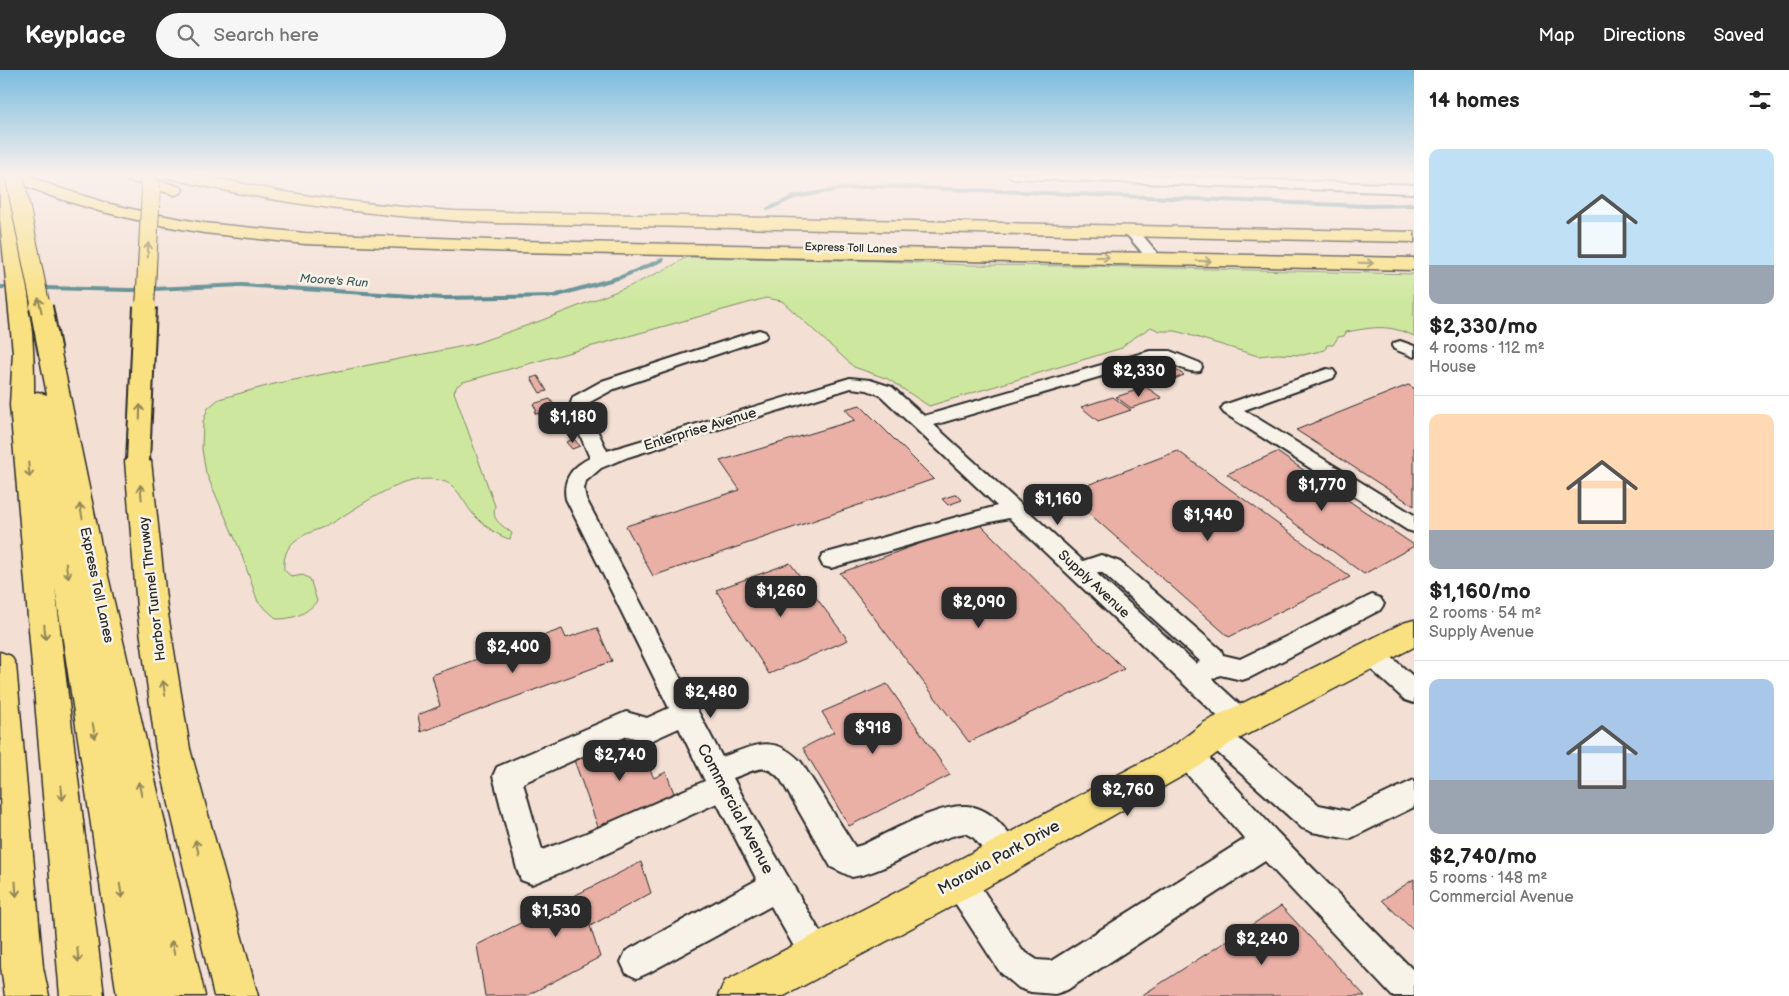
<!DOCTYPE html>
<html lang="en">
<head>
<meta charset="utf-8">
<style>
  body { margin:0; font-family:"Balsamiq Sans",sans-serif; background:#f6f6f6; color:#222; height:100vh; display:flex; flex-direction:column; font-size:19px; white-space:nowrap }
  * { box-sizing:border-box; margin:0 }
  p { font-size:16px; color:#767676 }
  .icon { flex:none; width:28px; height:28px; fill:none; stroke:currentColor; stroke-width:2; stroke-linecap:round; stroke-linejoin:round }
  .map { position:relative; flex:1; overflow:hidden }
  .side { display:flex; flex-direction:column; background:#fff; width:375px }
  .side>* { flex:none }
  .price { position:absolute; translate:-50% -42px; padding:0 11px; border-radius:10px; background:#2b2b2b; color:#fff; font-size:16px; line-height:32px; filter:drop-shadow(0 1px 2px #0008) }
  .price::after { content:''; position:absolute; left:50%; top:30px; width:15px; height:11px; margin-left:-8px; background:inherit; clip-path:polygon(0 0,100% 0,50% 100%) }
  .price.active { background:#222; color:#fff }
  ul { padding:0; list-style:none }
  li { display:grid; align-content:center; gap:10px; height:265px; padding:0 15px }
  li+li { border-top:1px solid #e0e0e0 }
  li span { display:grid; place-items:center; height:155px; border-radius:10px; color:#555 }
  li>.icon { margin-inline-start:auto }
  span .icon { width:90px; height:90px; fill:#fffc; stroke-width:1 }
  li b { font-size:21px }
  h2 { display:flex; justify-content:space-between; align-items:center; height:60px; padding:0 15px; font-size:21px }
  header { display:flex; align-items:center; gap:30px; box-sizing:border-box; height:70px; padding:0 25px; background:#2b2b2b; color:#fff }
  header strong { font-size:24px }
  nav { display:flex; gap:28px; margin-inline-start:auto; font-size:18px }
  .search { width:350px; height:45px; background:#f6f6f6; display:flex; align-items:center; gap:12px; box-sizing:border-box; padding:0 18px; border-radius:28px; color:#767676; font-size:19px }
  main { display:flex; flex:1; min-height:0 }
  .map>svg:first-child { display:block }
  .green { fill:#cde89e; stroke:#7c8a64 }
  .lines { fill:none; stroke-linecap:round; stroke-linejoin:round }
  .stream { stroke:#59898f; stroke-width:4 }
  .building { fill:#eab0a6; stroke:#2b2b2b }
  .minor-casing { stroke:#2b2b2b; stroke-width:4 }
  .major-casing { stroke:#2b2b2b; stroke-width:3 }
  .highway-casing { stroke:#2b2b2b; stroke-width:3 }
  .minor { fill:#f7f3e8; fill-rule:evenodd }
  .major { fill:#f9e181; fill-rule:evenodd }
  .highway { fill:#f9e181; fill-rule:evenodd }
  .highway-bridge-far1-casing { stroke:#2b2b2b; stroke-width:20; stroke-linecap:butt }
  .highway-bridge-casing { stroke:#2b2b2b; stroke-width:26; stroke-linecap:butt }
  .highway-bridge-far1 { stroke:#f9e181; stroke-width:18 }
  .highway-bridge { stroke:#f9e181; stroke-width:22 }
  .oneway { stroke:#928656 }
  .labels { text-anchor:middle; dominant-baseline:central; stroke-width:5; stroke-linejoin:round; paint-order:stroke }
  .far-street-label { font-size:11px; fill:#2b2b2b; stroke:#f7f3e8 }
  .far-water-label { font-size:12px; font-style:italic; fill:#425a5d; stroke:#f7f3e8 }
  .street-label { font-size:14px; fill:#2b2b2b; stroke:#f7f3e8 }
  .near-street-label { font-size:16px; fill:#2b2b2b; stroke:#f7f3e8 }
</style>
</head>
<body>
<header>
<strong>Keyplace</strong>
<div class="search"><svg class="icon" aria-label="search" viewBox="0 0 24 24"><circle cx="10" cy="10" r="6"/><path d="M15 15l6 6"/></svg>Search here</div>
<nav><a>Map</a><a>Directions</a><a>Saved</a></nav>
</header>
<main>
<div class="map">
<svg width="1414" height="926" viewBox="0 0 1414 926">
  <rect width="100%" height="100%" fill="#f3dfd4"/>
  <filter id="ink" filterUnits="userSpaceOnUse"><feTurbulence type="fractalNoise" baseFrequency=".02" numOctaves="2"/><feDisplacementMap in="SourceGraphic" scale="10" xChannelSelector="R" yChannelSelector="G"/><feConvolveMatrix kernelMatrix="1 2 1 2 8 2 1 2 1" color-interpolation-filters="sRGB"/></filter>
  <g filter="url(#ink)">
    <path class="green" d="M687,187L878,191L968,195L1091,196L1414,204V266C1387,254 1375,257 1346,262L1344,266L1338,267L1333,275H1327L1325,280L1303,285L1277,284L1258,286L1176,261H1160L1151,257L1126,273L1122,278L929,336L888,309L854,297L782,231L766,228L463,312L457,316L454,322L495,436C491,451 502,455 512,463L510,469C501,468 482,454 476,447C466,438 459,417 446,412C407,398 360,437 328,455C318,460 305,463 296,470C286,477 283,489 284,500L292,507L303,505L310,509L317,531C307,544 293,549 277,549L258,532L240,480L206,403L202,379L203,352L208,338L219,329L274,314L474,274L540,251L630,216L670,197Z"/>
    <g class="lines">
      <g class="stream">
        <polyline points="768,139 794,127 840,119 877,116 1368,136 1414,135"/>
        <polyline points="0,217 131,220 242,215 443,228 554,226 621,207 662,190"/>
      </g>
    </g>
    <g class="building">
      <polygon points="1168,295 1184,305 1172,310 1156,299"/>
      <polygon points="538,306 547,321 540,323 531,308"/>
      <polygon points="1408,315 1414,318 1414,436 1296,360"/>
      <polygon points="1146,317 1162,328 1131,338 1116,327"/>
      <polygon points="1113,327 1131,340 1098,351 1081,337"/>
      <polygon points="550,329 566,353 547,359 546,356 543,357 541,354 544,353 538,343 536,344 534,341 537,341 533,334"/>
      <polygon points="860,335 934,409 653,506 626,456 740,420 720,391 855,350 845,339"/>
      <polygon points="574,369 580,376 572,379 566,372"/>
      <polygon points="1178,381 1350,507 1229,567 1066,423"/>
      <polygon points="1277,382 1414,475 1414,476 1364,504 1227,404"/>
      <polygon points="957,424 962,430 948,435 942,429"/>
      <polygon points="978,452 1124,599 969,672 840,503"/>
      <polygon points="790,493 848,570 769,604 716,520"/>
      <polygon points="597,558 612,591 421,662 418,645 440,636 432,605 562,559 566,568"/>
      <polygon points="887,614 950,705 849,756 803,678 834,662 822,642"/>
      <polygon points="632,666 654,708 666,702 675,726 598,757 574,690"/>
      <polygon points="641,792 651,823 590,856 600,887 526,926 485,926 477,875"/>
      <polygon points="1414,809 1414,861 1382,830"/>
      <polygon points="1281,836 1365,926 1141,926"/>
    </g>
    <g class="lines">
      <g class="minor-casing">
        <g id="minor">
          <polygon points="1007,104 1101,104 1414,115 1414,123 1013,108"/>
          <polygon points="1133,159 1138,160 1160,186 1162,189 1160,192 1150,192 1128,166 1126,163 1128,160"/>
          <path d="M759,260L765,262L767,265L765,268L614,319L588,333L587,339L607,381L850,308L870,310L892,317L924,346L1150,281H1170L1200,293L1202,297L1200,301C1185,304 1172,291 1157,290L934,355L1083,491L1101,485L1120,492L1221,580L1223,585L1240,589L1372,525L1380,528L1384,534L1380,540L1251,607L1242,610L1220,605L1212,609L1249,643L1253,651L1249,659L1240,663L1231,659L1009,448L981,454L831,498L823,496L820,490L823,484L997,436L880,325L867,320L851,318L628,387L601,398L586,411L584,419L586,429L722,687C754,676 773,663 801,692L855,777L862,775C888,763 938,734 966,736C992,737 1011,763 1020,785L1015,795L1005,800L995,795L974,768L965,763C924,770 892,801 852,807L831,797L781,710C764,690 755,701 733,708L755,750L827,874L832,885L827,896L816,901L805,896L771,836L648,903L637,908L626,903L621,892L626,881L757,810L717,733L599,787L532,814L521,810L517,799L493,706L497,697L626,642L647,648L669,638L566,429C562,409 573,396 590,388L569,339L573,327L602,311ZM1100,502L1104,504L1200,591L1196,594L1096,503ZM679,658L705,711L584,764L542,780L523,713L627,666L648,672Z"/>
          <polygon points="1400,271 1414,276 1414,287 1394,279 1392,276 1394,273"/>
          <polygon points="1327,299 1333,300 1336,304 1333,308 1244,340 1414,445 1414,462 1407,460 1224,343 1221,339 1224,335"/>
          <polygon points="1371,574 1380,577 1414,607 1414,633 1405,630 1362,591 1359,584 1362,577"/>
          <polygon points="1216,653 1225,657 1319,735 1348,741 1414,710 1414,737 1349,769 1312,762 1302,758 1207,673 1203,665 1207,657"/>
          <polygon points="1188,673 1198,676 1277,762 1414,901 1414,926 1392,926 1265,791 1067,920 1055,924 1031,922 1019,918 1000,902 948,822 944,811 948,800 959,796 970,800 1022,880 1037,890 1051,891 1245,769 1178,694 1174,685 1178,676"/>
        </g>
      </g>
      <g class="major-casing">
        <polygon id="major" points="1414,550 1414,577 1229,674 1200,696 973,825 784,926 718,926 725,911 945,797 1176,674 1205,652 1403,553"/>
      </g>
      <g class="highway-casing">
        <g id="highway">
          <path d="M0,104H23L62,119L110,134L154,144L204,153L305,163L518,171L1414,188V200L518,182L305,174L204,163L154,154L99,141L51,126L9,109C23,179 35,251 34,323L38,322L47,325L39,283L42,278L50,277L58,278L61,283L102,480L205,926H161L146,847L161,926H117L55,517L104,926H60L10,335L13,282L0,150Z"/>
          <polygon points="113,104 137,104 181,117 183,120 181,123 175,125 116,107"/>
          <path d="M162,104C201,101 251,117 291,123C345,132 400,137 455,141L1414,162V172L496,153C384,147 273,134 165,107Z"/>
          <polygon points="138,383 147,385 151,391 167,538 190,679 258,926 214,926 156,679 137,538 125,391 129,385"/>
          <polygon points="0,582 11,586 16,595 43,897 49,926 5,926 1,897"/>
        </g>
      </g>
      <use href="#minor" class="minor"/>
      <use href="#major" class="major"/>
      <use href="#highway" class="highway"/>
      <g class="highway-bridge-far1-casing">
        <g id="highway-bridge-far1">
          <polyline points="14,104 41,238"/>
          <polyline points="145,238 151,118 147,104"/>
        </g>
      </g>
      <g class="highway-bridge-casing">
        <g id="highway-bridge">
          <polyline points="41,237 50,283"/>
          <polyline points="138,391 145,237"/>
        </g>
      </g>
      <use href="#highway-bridge-far1" class="highway-bridge-far1"/>
      <use href="#highway-bridge" class="highway-bridge"/>
    </g>
    <defs><path id="oneway-shaft" d="M-6 0H5M1.5-3L5.5 0L1.5 3" fill="none" stroke-width="1.6" stroke-linecap="round" stroke-linejoin="round" transform="scale(1.25)"/></defs>
    <g class="oneway">
      <use href="#oneway-shaft" transform="translate(148 180) rotate(-88)"/>
      <use href="#oneway-shaft" transform="translate(1102 187) rotate(2)"/>
      <use href="#oneway-shaft" transform="translate(1204 191) rotate(2)"/>
      <use href="#oneway-shaft" transform="translate(1366 193) rotate(1)"/>
      <use href="#oneway-shaft" transform="translate(40 235) rotate(-102)"/>
      <use href="#oneway-shaft" transform="translate(140 342) rotate(-88)"/>
      <use href="#oneway-shaft" transform="translate(29 400) rotate(84)"/>
      <use href="#oneway-shaft" transform="translate(141 422) rotate(-95)"/>
      <use href="#oneway-shaft" transform="translate(81 441) rotate(-101)"/>
      <use href="#oneway-shaft" transform="translate(67 501) rotate(81)"/>
      <use href="#oneway-shaft" transform="translate(45 562) rotate(84)"/>
      <use href="#oneway-shaft" transform="translate(164 618) rotate(-99)"/>
      <use href="#oneway-shaft" transform="translate(94 661) rotate(80)"/>
      <use href="#oneway-shaft" transform="translate(140 719) rotate(-102)"/>
      <use href="#oneway-shaft" transform="translate(62 723) rotate(84)"/>
      <use href="#oneway-shaft" transform="translate(197 777) rotate(-104)"/>
      <use href="#oneway-shaft" transform="translate(16 819) rotate(86)"/>
      <use href="#oneway-shaft" transform="translate(121 821) rotate(80)"/>
      <use href="#oneway-shaft" transform="translate(173 878) rotate(-102)"/>
      <use href="#oneway-shaft" transform="translate(78 885) rotate(84)"/>
    </g>
  </g>
  <linearGradient id="sky" x2="0" y2="1"><stop stop-color="#7bbcdf"/><stop offset="0.45" stop-color="#faf1ec"/><stop offset="1" stop-color="#faf1ec" stop-opacity="0"/></linearGradient>
  <rect width="1414" height="233" fill="url(#sky)"/>
  <g class="labels">
    <g class="far-street-label">
      <text transform="translate(851 178) rotate(2)">Express Toll Lanes</text>
    </g>
    <g class="far-water-label">
      <text transform="translate(334 211) rotate(4)">Moore's Run</text>
    </g>
    <g class="street-label">
      <text transform="translate(700 359) rotate(-17)">Enterprise Avenue</text>
      <text transform="translate(1094 514) rotate(43)">Supply Avenue</text>
      <text transform="translate(97 515) rotate(78)">Express Toll Lanes</text>
      <text transform="translate(152 519) rotate(-97)">Harbor Tunnel Thruway</text>
    </g>
    <g class="near-street-label">
      <text transform="translate(735 739) rotate(62)">Commercial Avenue</text>
      <text transform="translate(999 788) rotate(-29)">Moravia Park Drive</text>
    </g>
  </g>
</svg>
<b class="price active" style="left:1139px;top:328px">$2,330</b>
<b class="price" style="left:573px;top:374px">$1,180</b>
<b class="price" style="left:1322px;top:442px">$1,770</b>
<b class="price" style="left:1058px;top:456px">$1,160</b>
<b class="price" style="left:1208px;top:472px">$1,940</b>
<b class="price" style="left:781px;top:548px">$1,260</b>
<b class="price" style="left:979px;top:559px">$2,090</b>
<b class="price" style="left:513px;top:604px">$2,400</b>
<b class="price" style="left:711px;top:649px">$2,480</b>
<b class="price" style="left:873px;top:685px">$918</b>
<b class="price" style="left:620px;top:712px">$2,740</b>
<b class="price" style="left:1128px;top:747px">$2,760</b>
<b class="price" style="left:556px;top:868px">$1,530</b>
<b class="price" style="left:1262px;top:896px">$2,240</b>
</div>
<section class="side">
<h2>14 homes<svg class="icon" aria-label="filters" viewBox="0 0 24 24"><path d="M4 7h16M4 17h16"/><circle cx="9" cy="7" r="2"/><circle cx="15" cy="17" r="2"/></svg></h2>
<ul>
<li><span style="background:linear-gradient(#bfe0f5 75%,#9aa5b1 0)"><svg class="icon" aria-label="home" viewBox="0 0 24 24"><path d="M3 11l9-7 9 7M6 9v11h12V9"/></svg></span><div><b>$2,330/mo</b><p>4 rooms · 112 m²</p><p>House</p></div></li>
<li><span style="background:linear-gradient(#ffd9b3 75%,#9aa5b1 0)"><svg class="icon" aria-label="home" viewBox="0 0 24 24"><path d="M3 11l9-7 9 7M6 9v11h12V9"/></svg></span><div><b>$1,160/mo</b><p>2 rooms · 54 m²</p><p>Supply Avenue</p></div></li>
<li><span style="background:linear-gradient(#a9c7e8 65%,#9aa5b1 0)"><svg class="icon" aria-label="home" viewBox="0 0 24 24"><path d="M3 11l9-7 9 7M6 9v11h12V9"/></svg></span><div><b>$2,740/mo</b><p>5 rooms · 148 m²</p><p>Commercial Avenue</p></div></li>
</ul>
</section>
</main>
</body>
</html>
